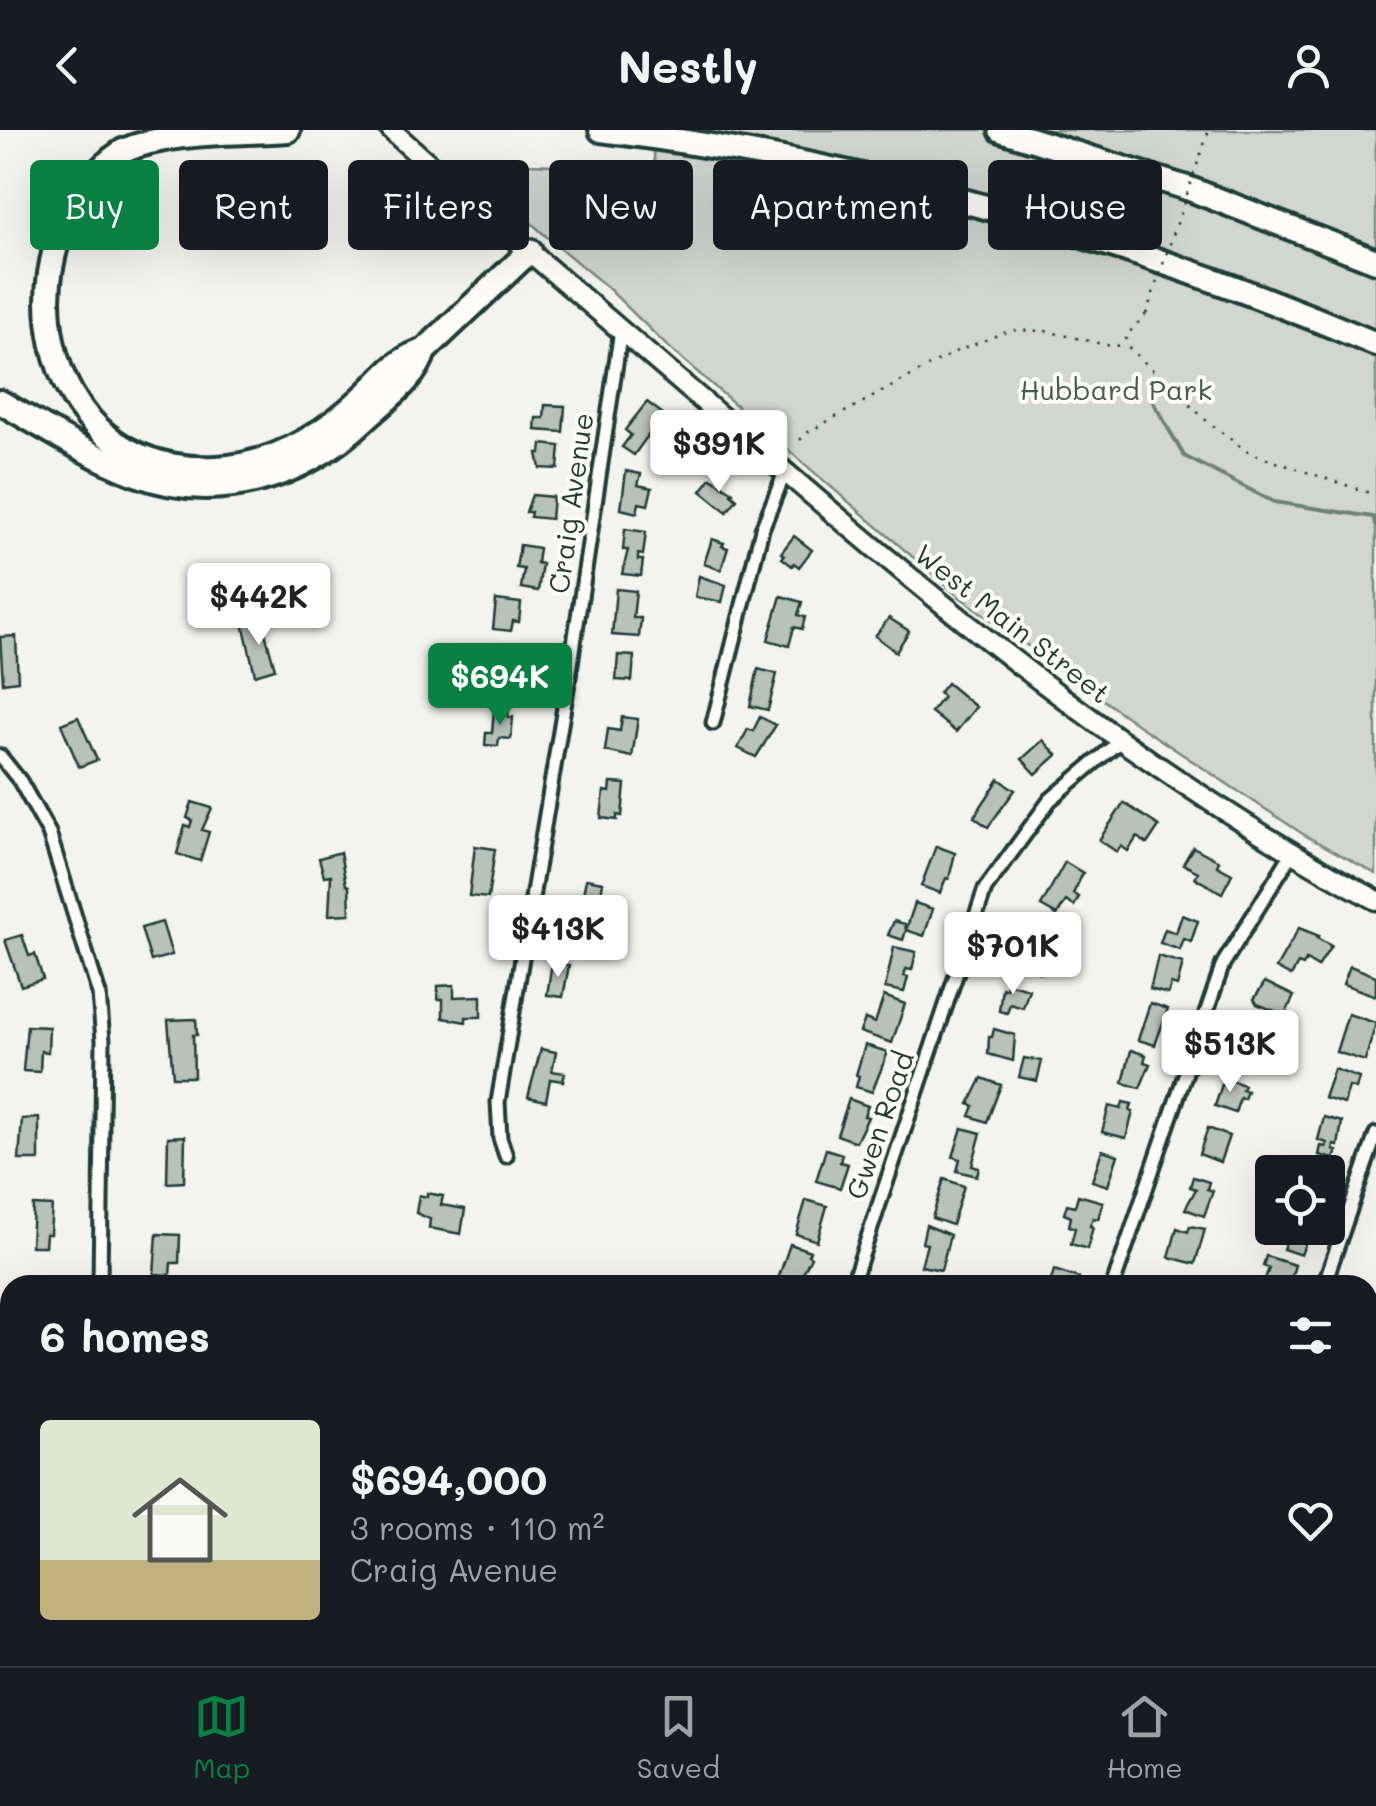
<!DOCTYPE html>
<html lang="en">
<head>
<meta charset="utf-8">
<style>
  body { margin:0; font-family:Mali,sans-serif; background:#242831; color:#f1f3f6; height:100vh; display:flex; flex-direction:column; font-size:38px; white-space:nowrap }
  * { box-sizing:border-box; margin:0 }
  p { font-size:32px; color:#9ea1a6 }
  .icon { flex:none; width:55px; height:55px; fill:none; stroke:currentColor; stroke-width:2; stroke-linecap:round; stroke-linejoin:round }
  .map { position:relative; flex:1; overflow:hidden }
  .side { position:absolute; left:0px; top:1145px; width:1378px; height:392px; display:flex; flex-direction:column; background:#171b24; border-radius:30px 30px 0 0; box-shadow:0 10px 40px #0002 }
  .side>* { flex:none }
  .guide { position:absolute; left:30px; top:30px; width:1318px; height:90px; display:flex; gap:20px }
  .fabs { position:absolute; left:1255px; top:1025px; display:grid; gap:20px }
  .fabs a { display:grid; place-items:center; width:90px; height:90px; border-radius:10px; background:#171b24; box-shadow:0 10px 40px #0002; font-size:50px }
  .price { position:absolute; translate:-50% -85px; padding:0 22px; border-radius:10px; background:#fff; color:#222; font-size:32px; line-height:65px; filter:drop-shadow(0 2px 5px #0008) }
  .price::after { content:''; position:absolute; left:50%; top:60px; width:30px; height:22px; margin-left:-15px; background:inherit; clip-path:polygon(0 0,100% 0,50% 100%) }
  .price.current { background:#0b8043; color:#fff }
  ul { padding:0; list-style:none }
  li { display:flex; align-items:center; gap:30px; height:250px; padding:0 40px }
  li+li { border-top:2px solid #363941 }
  li span { display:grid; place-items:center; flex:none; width:280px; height:200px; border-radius:10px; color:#555 }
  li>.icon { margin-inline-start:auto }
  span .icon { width:120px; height:120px; fill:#fffc; stroke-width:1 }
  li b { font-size:42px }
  h2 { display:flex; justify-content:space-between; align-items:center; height:120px; padding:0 40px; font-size:42px }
  .tag { padding:0 35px; border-radius:10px; background:#171b24; box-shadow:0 10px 40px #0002; font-size:35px; line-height:90px }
  .tag.current { background:#0b8043; color:#fff }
  header { display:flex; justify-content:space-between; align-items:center; height:130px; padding:0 40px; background:#171b24; font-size:45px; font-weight:800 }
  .tabs { display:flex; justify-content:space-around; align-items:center; height:140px; border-top:2px solid #363941; background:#171b24; font-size:28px; color:#9ea1a6 }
  .tabs a { display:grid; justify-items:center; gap:5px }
  .tabs .current { color:#0b8043 }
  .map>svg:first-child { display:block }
  .green { fill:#d1d6d1; stroke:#788a82; stroke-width:2.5 }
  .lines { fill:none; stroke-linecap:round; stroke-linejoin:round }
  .stream { stroke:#6e8179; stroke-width:4 }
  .building { fill:#b9c1bb; stroke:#1f3d34; stroke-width:2.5 }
  .street-casing { stroke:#1f3d34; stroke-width:19 }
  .secondary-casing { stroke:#1f3d34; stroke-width:25 }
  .highway-casing { stroke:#1f3d34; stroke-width:30 }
  .path { stroke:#1f3d34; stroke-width:2.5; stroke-dasharray:2.5 8; stroke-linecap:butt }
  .street { stroke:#fdfcf7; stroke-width:11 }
  .secondary { stroke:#fdfcf7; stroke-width:18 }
  .highway { stroke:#fdfcf7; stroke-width:22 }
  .path-bridge { stroke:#1f3d34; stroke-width:2.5; stroke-dasharray:2.5 8; stroke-linecap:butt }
  .labels { text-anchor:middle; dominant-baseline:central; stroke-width:8; stroke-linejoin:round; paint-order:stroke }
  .park-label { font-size:28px; fill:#435c53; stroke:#fdfcf7 }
  .street-label { font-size:28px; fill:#1f3d34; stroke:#fdfcf7 }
</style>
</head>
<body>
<header><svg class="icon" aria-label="back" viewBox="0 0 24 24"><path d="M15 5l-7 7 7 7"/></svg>Nestly<svg class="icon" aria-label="person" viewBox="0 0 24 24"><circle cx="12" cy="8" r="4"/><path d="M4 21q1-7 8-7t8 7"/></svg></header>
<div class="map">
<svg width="1376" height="1536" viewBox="0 0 1376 1536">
  <rect width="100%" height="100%" fill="#f4f4ef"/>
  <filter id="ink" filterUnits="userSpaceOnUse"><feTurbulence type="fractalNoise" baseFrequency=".01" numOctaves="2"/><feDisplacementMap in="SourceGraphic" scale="20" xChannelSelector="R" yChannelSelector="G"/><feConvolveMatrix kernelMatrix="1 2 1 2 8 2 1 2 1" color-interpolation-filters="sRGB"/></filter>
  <g filter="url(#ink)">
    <polygon class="green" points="653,0 1376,0 1376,744 1306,706 1138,595 957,465 666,215 608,158 548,108 471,38 475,29 490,27 530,34 575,36 600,44 655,45"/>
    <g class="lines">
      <polyline class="stream" points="1151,268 1184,326 1274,372 1373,387 1376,395"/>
    </g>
    <g class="building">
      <polygon points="647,272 663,284 634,325 622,317 631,305 625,300"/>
      <polygon points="545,275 565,276 563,302 535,300 536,288 544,288"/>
      <polygon points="542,314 560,316 558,339 540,338 537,323 541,323"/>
      <polygon points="626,341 641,344 638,355 652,358 648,375 639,373 637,383 621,379"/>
      <polygon points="711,348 733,362 731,364 737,369 727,382 701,361"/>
      <polygon points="532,365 553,367 551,389 530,387 531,382 526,382"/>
      <polygon points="625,399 646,402 643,425 638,424 638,430 643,430 641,446 622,444 628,420 623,420"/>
      <polygon points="794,406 812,420 799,437 794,433 792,436 782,428 784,425 781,423"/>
      <polygon points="712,409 724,413 722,416 728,418 721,440 704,434"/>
      <polygon points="520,415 539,418 537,433 542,434 538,461 521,458 524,439 516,438"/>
      <polygon points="699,446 726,455 722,472 695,467"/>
      <polygon points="616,459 636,461 633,488 641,488 639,507 612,505"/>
      <polygon points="781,466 802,472 798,485 805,487 802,499 794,497 789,516 768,510"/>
      <polygon points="496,470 521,473 519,492 513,491 511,501 493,499"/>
      <polygon points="889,488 909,501 896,522 875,506"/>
      <polygon points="256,490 260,501 264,499 275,539 255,545 243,493"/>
      <polygon points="16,506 18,551 3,553 0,507"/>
      <polygon points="498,513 523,517 517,547 492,542"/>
      <polygon points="618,525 634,526 632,551 616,550"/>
      <polygon points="758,539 777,544 768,580 750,576"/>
      <polygon points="947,553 976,577 956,602 931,582 943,567 939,563"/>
      <polygon points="494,579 509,580 508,587 513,587 511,609 499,608 498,616 485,615 486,603 492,603"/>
      <polygon points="78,587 97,630 79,637 61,594"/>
      <polygon points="622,587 638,589 632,627 605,621 608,599 620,601"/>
      <polygon points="760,587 776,595 756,627 738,618 748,599 753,601"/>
      <polygon points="1043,610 1057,625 1036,644 1022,629"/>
      <polygon points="999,649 1015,660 988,697 974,687"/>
      <polygon points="611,653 625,654 622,686 617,685 617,690 601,688 604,661 610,662"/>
      <polygon points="192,672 212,678 202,700 209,702 200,731 177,724 185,695 190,697 192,690 187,688"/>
      <polygon points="1124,673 1159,696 1147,714 1137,707 1128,721 1121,716 1117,722 1099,710"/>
      <polygon points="475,716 495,719 488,768 469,766"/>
      <polygon points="936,716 955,723 949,749 946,748 940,763 921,756"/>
      <polygon points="1193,717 1219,731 1217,736 1232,744 1222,763 1195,748 1198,742 1183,734"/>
      <polygon points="340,722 346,755 349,756 350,784 329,785 331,745 324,746 319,728"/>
      <polygon points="1065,732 1083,743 1073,764 1079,767 1074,776 1066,771 1057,785 1041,776"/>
      <polygon points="586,749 603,752 598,783 580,780"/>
      <polygon points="915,773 933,779 924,806 906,800 903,810 888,805 894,791 905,794 906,800"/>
      <polygon points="1182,785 1198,791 1191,812 1184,809 1180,820 1160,813 1165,799 1176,803"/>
      <polygon points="162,792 172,825 151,831 141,798"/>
      <polygon points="1028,798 1046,804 1041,819 1044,820 1040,833 1044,834 1041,843 1027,837 1032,825 1020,821"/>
      <polygon points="1299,798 1319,806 1317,808 1331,816 1318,837 1306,830 1303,836 1298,834 1291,846 1276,838"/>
      <polygon points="22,805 29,826 35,824 43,849 21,856 5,810"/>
      <polygon points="894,817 916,822 912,840 906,839 904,846 908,847 904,862 885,858"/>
      <polygon points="1158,826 1183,833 1177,856 1171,854 1168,864 1150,859"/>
      <polygon points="552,833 569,835 563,867 547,865"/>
      <polygon points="1350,836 1376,846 1376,866 1343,854"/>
      <polygon points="1265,852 1294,866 1285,885 1257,874 1254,869"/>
      <polygon points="1007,853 1029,859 1023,878 1010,874 1007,883 999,881 1002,858 1006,859"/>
      <polygon points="454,855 454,867 481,866 481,887 466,887 466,892 443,888 443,869 438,869 438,856"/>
      <polygon points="884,866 905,874 892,913 860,902 865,889 875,893"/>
      <polygon points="1150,873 1168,879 1155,915 1138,910"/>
      <polygon points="1348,884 1376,893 1365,931 1336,922"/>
      <polygon points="196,889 197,905 193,905 194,947 173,947 168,890"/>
      <polygon points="1252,892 1271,898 1258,938 1239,933 1241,928 1233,926 1236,915 1244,917"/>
      <polygon points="27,896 49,897 48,922 41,921 40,942 23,941"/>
      <polygon points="994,899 1015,905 1013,931 988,924 989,907 992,907"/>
      <polygon points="865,915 888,922 872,962 856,957 859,946 856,945"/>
      <polygon points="541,919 556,922 552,941 565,943 563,951 550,949 546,971 528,967"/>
      <polygon points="1131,920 1146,925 1144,932 1150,934 1140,958 1123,953"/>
      <polygon points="1024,928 1042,931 1037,951 1019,947"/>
      <polygon points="1334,939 1359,948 1356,959 1349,957 1344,974 1324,968"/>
      <polygon points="982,948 1001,955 987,992 970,986 974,976 969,974"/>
      <polygon points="1224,948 1244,955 1242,960 1247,961 1244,969 1240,968 1235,983 1215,976"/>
      <polygon points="849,969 868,976 864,986 868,987 856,1012 837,1005"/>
      <polygon points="1123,972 1132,974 1130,981 1133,982 1126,1008 1102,1002 1109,976 1121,979"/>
      <polygon points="1324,987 1342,992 1338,1016 1334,1015 1333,1020 1337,1021 1334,1029 1319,1025 1321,1016 1326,1017 1327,1013 1318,1010"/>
      <polygon points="39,988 39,1030 19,1030 22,989"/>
      <polygon points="962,998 981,1003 972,1036 979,1038 977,1046 957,1041 960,1029 953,1027"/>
      <polygon points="1208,998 1229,1006 1220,1032 1199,1024"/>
      <polygon points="185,1006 184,1052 167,1053 168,1007"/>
      <polygon points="826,1019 842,1024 840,1032 848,1034 840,1058 816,1051"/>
      <polygon points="1102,1020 1118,1025 1108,1056 1092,1051"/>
      <polygon points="1193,1047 1209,1052 1207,1059 1213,1061 1204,1086 1185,1079 1196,1059 1190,1057"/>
      <polygon points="944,1049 964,1056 952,1095 932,1088"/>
      <polygon points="427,1063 443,1066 441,1075 465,1079 461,1104 429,1098 430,1089 416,1083 419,1065 427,1067"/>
      <polygon points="1078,1065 1103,1072 1098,1089 1093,1088 1090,1096 1093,1097 1087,1119 1071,1114 1075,1098 1069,1096 1071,1087 1064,1084 1067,1074 1075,1076"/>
      <polygon points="806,1070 827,1076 817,1111 796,1104"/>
      <polygon points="33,1075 52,1076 50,1104 46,1104 45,1116 31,1116"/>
      <polygon points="926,1095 950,1105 941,1140 921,1136 927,1114 922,1113"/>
      <polygon points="1190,1096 1205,1099 1195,1134 1169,1127 1177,1098 1188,1102"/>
      <polygon points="1291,1098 1310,1100 1301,1125 1283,1119"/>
      <polygon points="157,1104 180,1105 179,1133 171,1133 170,1145 154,1144"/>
      <polygon points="790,1114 810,1121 808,1125 811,1127 797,1155 777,1152"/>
      <polygon points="1266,1126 1295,1135 1289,1155 1263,1155 1269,1138 1263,1136"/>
      <polygon points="1054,1140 1079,1148 1077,1155 1050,1154"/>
    </g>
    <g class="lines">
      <g class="street-casing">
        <g id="street">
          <polyline points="713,593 762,399 785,342"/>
          <polyline points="0,626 20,651 49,703 99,864 103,910 100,1155"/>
          <polyline points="506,1026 500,1008 498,972 569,547 621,200"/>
          <polyline points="852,1155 985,759 1050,670 1120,611"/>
          <polyline points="1113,1155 1223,834 1292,723"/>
          <polyline points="1324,1155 1376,1004"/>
          <polyline points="152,1528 156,1536"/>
          <polyline points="370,1536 377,1528"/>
          <polyline points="718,1536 721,1528"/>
          <polyline points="988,1536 992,1528"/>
          <polyline points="1220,1536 1221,1528"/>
        </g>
      </g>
      <g class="secondary-casing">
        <path id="secondary" d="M391,0C503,101 619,198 733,297C938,474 1137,642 1376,770"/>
      </g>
      <g class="highway-casing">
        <g id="highway">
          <path d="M288,0C236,4 171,0 123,21C0,102 27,348 217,338C275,335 323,305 364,266C383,249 398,227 424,221L530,121"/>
          <path d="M601,0C869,33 1128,109 1376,214"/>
          <polyline points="1001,0 1190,59 1376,131"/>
          <path d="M0,272C44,297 89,326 136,344C217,375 304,347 364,290C385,270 416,250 424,221"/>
        </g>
      </g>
      <g class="path">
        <polyline points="1146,184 1126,206 1126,215 1209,293 1249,323 1376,365"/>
        <polyline points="800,310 808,302 957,221 1011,200 1046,201 1115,217 1125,212"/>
      </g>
      <use href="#street" class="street"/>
      <use href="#secondary" class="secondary"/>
      <use href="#highway" class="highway"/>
      <polyline class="path-bridge" points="1146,184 1209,0"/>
    </g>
  </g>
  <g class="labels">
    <g class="park-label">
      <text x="1116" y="259">Hubbard Park</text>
    </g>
    <g class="street-label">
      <text transform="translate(570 373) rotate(-82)">Craig Avenue</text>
      <text transform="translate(1013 493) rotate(38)">West Main Street</text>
      <text transform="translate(879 995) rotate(-71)">Gwen Road</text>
    </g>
  </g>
</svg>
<div class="fabs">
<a><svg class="icon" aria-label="locate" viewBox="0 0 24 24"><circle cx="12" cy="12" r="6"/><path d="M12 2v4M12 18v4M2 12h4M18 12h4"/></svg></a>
</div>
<b class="price" style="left:719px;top:365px">$391K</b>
<b class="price" style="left:259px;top:518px">$442K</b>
<b class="price current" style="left:500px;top:598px">$694K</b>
<b class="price" style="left:558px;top:850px">$413K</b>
<b class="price" style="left:1013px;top:867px">$701K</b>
<b class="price" style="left:1230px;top:965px">$513K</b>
<div class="guide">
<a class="tag current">Buy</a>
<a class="tag">Rent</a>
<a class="tag">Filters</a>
<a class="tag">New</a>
<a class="tag">Apartment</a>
<a class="tag">House</a>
</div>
<section class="side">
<h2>6 homes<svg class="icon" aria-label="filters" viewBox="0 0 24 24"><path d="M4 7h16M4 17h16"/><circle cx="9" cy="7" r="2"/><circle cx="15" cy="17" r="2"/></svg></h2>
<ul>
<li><span style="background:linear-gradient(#dfe7d0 70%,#c2b280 0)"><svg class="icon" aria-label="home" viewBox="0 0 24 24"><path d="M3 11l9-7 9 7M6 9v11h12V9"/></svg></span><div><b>$694,000</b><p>3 rooms · 110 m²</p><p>Craig Avenue</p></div><svg class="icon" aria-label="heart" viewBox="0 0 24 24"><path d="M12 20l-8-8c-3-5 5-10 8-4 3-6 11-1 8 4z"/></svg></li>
</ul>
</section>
</div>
<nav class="tabs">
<a class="current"><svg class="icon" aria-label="map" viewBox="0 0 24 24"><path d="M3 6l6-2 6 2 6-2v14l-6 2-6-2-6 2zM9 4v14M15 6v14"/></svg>Map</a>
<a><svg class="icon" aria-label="saved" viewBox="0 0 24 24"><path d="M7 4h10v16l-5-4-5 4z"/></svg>Saved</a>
<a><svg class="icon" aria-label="home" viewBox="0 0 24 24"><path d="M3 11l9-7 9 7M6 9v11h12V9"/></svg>Home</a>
</nav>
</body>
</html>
